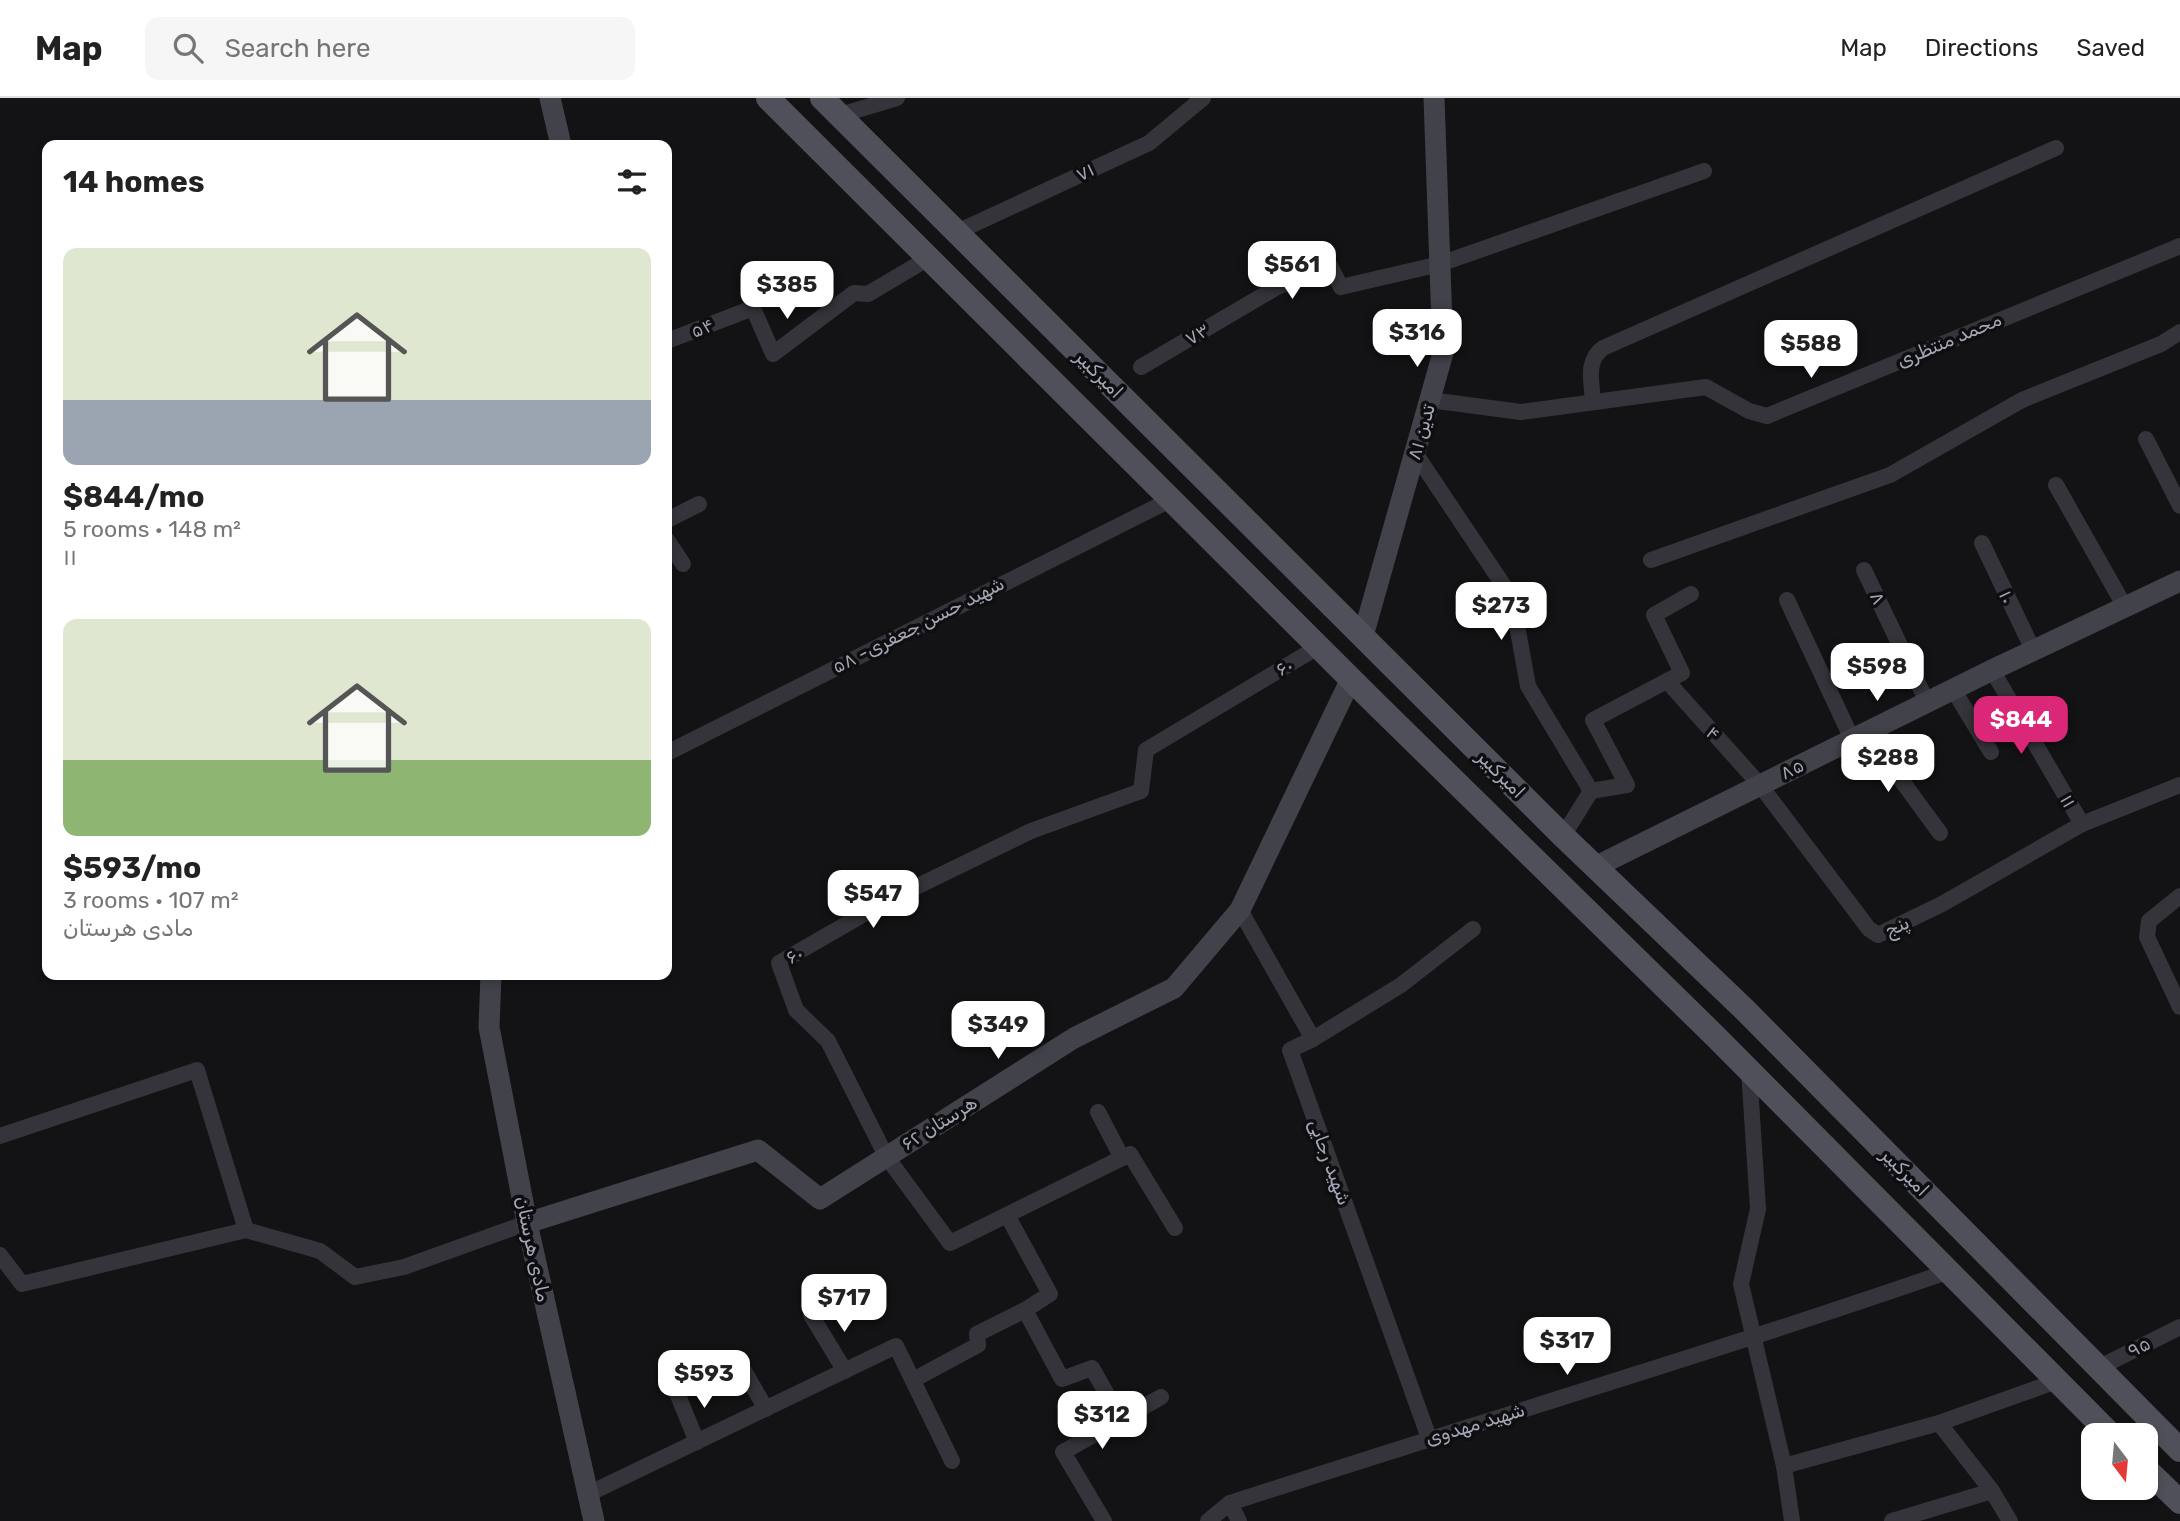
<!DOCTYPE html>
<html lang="en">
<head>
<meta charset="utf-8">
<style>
  body { margin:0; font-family:Rubik,"Noto Sans Arabic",sans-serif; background:#f6f6f6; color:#222; height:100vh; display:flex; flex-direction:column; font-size:26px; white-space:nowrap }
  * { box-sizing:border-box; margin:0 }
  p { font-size:23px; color:#767676 }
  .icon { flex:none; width:38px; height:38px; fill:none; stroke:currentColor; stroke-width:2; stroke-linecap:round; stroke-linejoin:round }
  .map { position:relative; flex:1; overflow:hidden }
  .sheet { position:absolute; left:42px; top:42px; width:630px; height:840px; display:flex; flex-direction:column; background:#fff; border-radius:14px; box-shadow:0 4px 10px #0003 }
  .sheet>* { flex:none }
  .needle { width:46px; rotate:164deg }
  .controls { position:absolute; left:2081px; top:1325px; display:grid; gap:14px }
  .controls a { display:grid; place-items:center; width:77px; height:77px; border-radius:14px; background:#fff; box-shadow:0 4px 10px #0003; font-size:35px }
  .price { position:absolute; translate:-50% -60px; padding:0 16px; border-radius:14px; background:#fff; color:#222; font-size:23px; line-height:46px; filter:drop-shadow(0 2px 4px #0008) }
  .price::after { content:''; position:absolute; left:50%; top:42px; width:21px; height:16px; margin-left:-10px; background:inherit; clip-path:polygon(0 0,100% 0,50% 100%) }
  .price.selected { background:#db2777; color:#fff }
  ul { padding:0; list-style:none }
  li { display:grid; align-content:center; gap:14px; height:371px; padding:0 21px }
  li span { display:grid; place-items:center; height:217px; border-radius:14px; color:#555 }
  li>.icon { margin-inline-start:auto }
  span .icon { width:126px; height:126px; fill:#fffc; stroke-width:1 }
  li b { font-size:30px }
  h2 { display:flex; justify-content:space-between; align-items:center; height:84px; padding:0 21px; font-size:30px }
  header { display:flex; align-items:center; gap:42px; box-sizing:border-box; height:98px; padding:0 35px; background:#fff; border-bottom:2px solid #e0e0e0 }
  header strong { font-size:33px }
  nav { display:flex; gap:38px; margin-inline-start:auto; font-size:24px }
  .search { width:490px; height:63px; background:#f6f6f6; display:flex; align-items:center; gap:18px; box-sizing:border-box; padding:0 24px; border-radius:14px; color:#767676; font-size:26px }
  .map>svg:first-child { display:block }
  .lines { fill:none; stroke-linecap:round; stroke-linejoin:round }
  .street { stroke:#34343a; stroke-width:16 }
  .secondary { stroke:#42424a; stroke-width:21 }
  .primary { stroke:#4f5059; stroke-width:24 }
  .labels { text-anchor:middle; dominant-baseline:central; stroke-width:7; stroke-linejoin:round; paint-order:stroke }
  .street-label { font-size:19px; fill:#a4a7b6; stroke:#0e0e10 }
</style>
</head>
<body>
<header>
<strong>Map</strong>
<div class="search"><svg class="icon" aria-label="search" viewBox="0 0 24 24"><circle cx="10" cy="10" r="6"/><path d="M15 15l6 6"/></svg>Search here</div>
<nav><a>Map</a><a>Directions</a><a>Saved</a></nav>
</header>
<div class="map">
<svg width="2180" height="1423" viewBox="0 0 2180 1423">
  <rect width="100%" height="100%" fill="#131315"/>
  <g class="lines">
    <g class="street">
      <polyline points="840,17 897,0"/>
      <polyline points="957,134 1149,45 1203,0"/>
      <polyline points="667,243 753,210 773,256 854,195 868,196 927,161"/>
      <polyline points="1141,269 1277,189 1330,168 1341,189 1440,166 1704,73"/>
      <polyline points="1430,302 1521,314 1706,289 1749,313 1767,318 2180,148"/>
      <path d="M1593,304C1592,285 1585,263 1603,250L2056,50"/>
      <polyline points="2146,341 2180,408"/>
      <polyline points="1415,355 1512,500 1528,588 1591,693 1563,738"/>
      <polyline points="2056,387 2125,509"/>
      <polyline points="667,422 699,406"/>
      <polyline points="667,442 683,466"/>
      <polyline points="1982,445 2033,552"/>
      <polyline points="1651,462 1890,377 2022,302 2161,246 2180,234"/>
      <polyline points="1864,472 1927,604"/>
      <polyline points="1787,502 1852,641"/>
      <polyline points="1992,572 2082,726"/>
      <polyline points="1667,583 1760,687 1869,831 1878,837 1942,806 2082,726 2180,687"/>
      <polyline points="1953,591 1991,654"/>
      <polyline points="1866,634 1940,735"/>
      <polyline points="667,655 1170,402"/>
      <polyline points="1591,693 1627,687 1593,622 1682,575 1654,517 1691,496"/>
      <polyline points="2180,798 2149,823 2147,839 2180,909"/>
      <polyline points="1240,812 1313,941 1290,952 1429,1340"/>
      <polyline points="1313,941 1401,887 1473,831"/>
      <polyline points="1749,972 1758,1111 1741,1186 1784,1368 1792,1423"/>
      <polyline points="1098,1014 1122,1060"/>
      <polyline points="0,1038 197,972 246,1132"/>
      <polyline points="1007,1117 1130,1056 1175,1130"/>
      <polyline points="0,1157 22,1186 246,1132 320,1153 355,1179 404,1169 527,1125"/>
      <polyline points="1025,1212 1050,1196 1007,1117 950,1145 886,1058 828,943 796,912 779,865 883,805 1031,733 1141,693 1146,652 1318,549"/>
      <polyline points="811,1217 845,1273"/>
      <polyline points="739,1264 766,1311"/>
      <polyline points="2098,1270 2180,1229"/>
      <polyline points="913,1282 978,1247 977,1236 1025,1212 1062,1281 1092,1270 1121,1321"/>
      <polyline points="677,1295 697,1344"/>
      <polyline points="1939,1325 1992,1393 2010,1423"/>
      <polyline points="1784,1368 1939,1325 2057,1283"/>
      <polyline points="586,1397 896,1248 952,1363"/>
      <polyline points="1230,1405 1239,1423"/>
      <polyline points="1104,1423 1063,1354 1161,1299"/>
      <path d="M1208,1423L1230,1405C1469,1327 1710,1256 1947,1174"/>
      <polyline points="1892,1423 1992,1393"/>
    </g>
    <g class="secondary">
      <polyline points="550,0 561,47"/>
      <polyline points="1363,538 1443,255 1434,0"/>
      <polyline points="1595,769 1992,572 2180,483"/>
      <polyline points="491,877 489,929 527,1125 594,1423"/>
      <polyline points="527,1125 758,1052 820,1101 1074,940 1174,890 1240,812 1351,581"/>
    </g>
    <g class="primary">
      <polyline points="768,0 1377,607 1716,939 2111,1337"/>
      <polyline points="822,0 1563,738 1746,913 2180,1352"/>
      <polyline points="2146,1371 2180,1404"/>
    </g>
  </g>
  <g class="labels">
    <g class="street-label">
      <text transform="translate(1085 74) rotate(-25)">۷۱</text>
      <text transform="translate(702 230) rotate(-21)">۵۴</text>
      <text transform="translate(1197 236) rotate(-31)">۷۳</text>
      <text transform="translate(1949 242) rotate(-23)">محمد منتظری</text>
      <text transform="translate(1099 276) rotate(45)">امیرکبیر</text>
      <text transform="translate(1421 334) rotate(-74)">تدین ۸۱</text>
      <text transform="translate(2007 499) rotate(65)">۱۰</text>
      <text transform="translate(1878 500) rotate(65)">۸</text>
      <text transform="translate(918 527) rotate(-27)">شهید حسن جعفری- ۵۸</text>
      <text transform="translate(1284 569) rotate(-31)">۶۰</text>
      <text transform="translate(1713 635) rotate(48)">۴</text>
      <text transform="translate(1792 671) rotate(-26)">۸۵</text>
      <text transform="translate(1501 676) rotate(45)">امیرکبیر</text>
      <text transform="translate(2068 703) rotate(60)">۱۱</text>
      <text transform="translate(1897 828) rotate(-22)">پنج</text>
      <text transform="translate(794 857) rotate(-31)">۶۰</text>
      <text transform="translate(939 1025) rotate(-32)">هرستان ۶۲</text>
      <text transform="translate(1330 1064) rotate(70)">شهید رجایی</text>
      <text transform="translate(1905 1074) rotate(45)">امیرکبیر</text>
      <text transform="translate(533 1151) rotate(78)">مادی هرستان</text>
      <text transform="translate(2139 1249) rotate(-26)">۹۵</text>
      <text transform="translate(1475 1326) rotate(-17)">شهید مهدوی</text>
    </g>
  </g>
</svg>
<div class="controls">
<a><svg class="needle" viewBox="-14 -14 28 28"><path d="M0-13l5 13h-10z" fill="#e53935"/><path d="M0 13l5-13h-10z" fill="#767676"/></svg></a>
</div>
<b class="price" style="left:1292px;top:203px">$561</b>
<b class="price" style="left:787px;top:223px">$385</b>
<b class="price" style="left:1417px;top:271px">$316</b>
<b class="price" style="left:1811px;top:282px">$588</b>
<b class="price" style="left:1501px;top:544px">$273</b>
<b class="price" style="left:1877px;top:605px">$598</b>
<b class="price selected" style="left:2021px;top:658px">$844</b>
<b class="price" style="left:1888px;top:696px">$288</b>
<b class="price" style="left:873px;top:832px">$547</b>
<b class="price" style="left:998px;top:963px">$349</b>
<b class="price" style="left:844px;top:1236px">$717</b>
<b class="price" style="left:1567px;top:1279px">$317</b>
<b class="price" style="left:704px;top:1312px">$593</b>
<b class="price" style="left:1102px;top:1353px">$312</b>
<section class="sheet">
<h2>14 homes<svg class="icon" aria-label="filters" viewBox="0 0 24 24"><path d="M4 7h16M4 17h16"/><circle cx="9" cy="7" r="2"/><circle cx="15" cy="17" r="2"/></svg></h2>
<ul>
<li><span style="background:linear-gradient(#dfe7d0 70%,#9aa5b1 0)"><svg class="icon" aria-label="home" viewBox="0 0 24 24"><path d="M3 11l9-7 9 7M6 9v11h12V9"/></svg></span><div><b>$844/mo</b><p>5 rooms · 148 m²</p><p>۱۱</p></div></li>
<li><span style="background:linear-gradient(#dfe7d0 65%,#8fb573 0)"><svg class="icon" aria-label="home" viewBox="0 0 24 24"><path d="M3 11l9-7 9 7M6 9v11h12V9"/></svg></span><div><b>$593/mo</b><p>3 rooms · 107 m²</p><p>مادی هرستان</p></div></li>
</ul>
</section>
</div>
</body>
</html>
